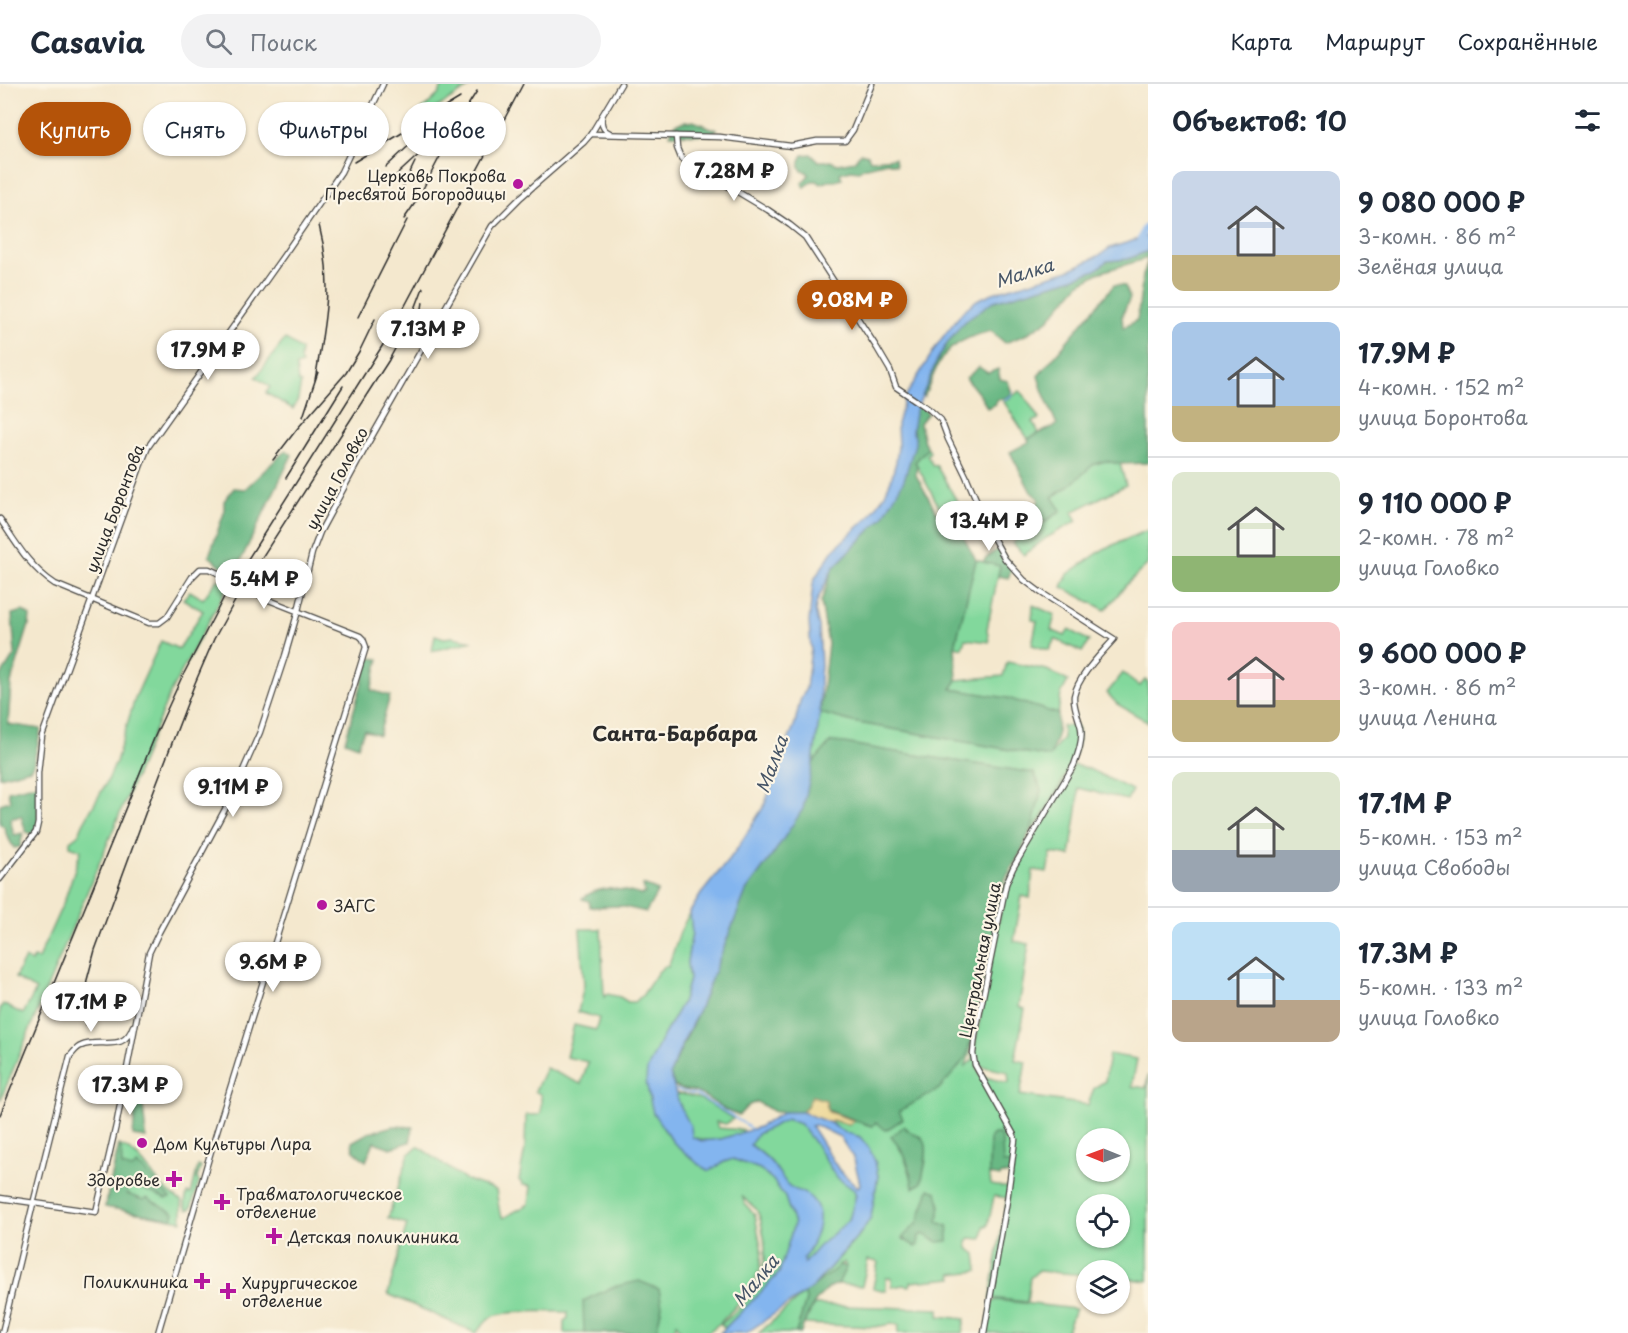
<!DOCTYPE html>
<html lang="ru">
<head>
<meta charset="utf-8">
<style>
  body { margin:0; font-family:"Playpen Sans",sans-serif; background:#f2f2f3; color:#1f2937; height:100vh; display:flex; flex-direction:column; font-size:22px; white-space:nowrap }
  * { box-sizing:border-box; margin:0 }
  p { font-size:20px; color:#747a83 }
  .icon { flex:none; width:33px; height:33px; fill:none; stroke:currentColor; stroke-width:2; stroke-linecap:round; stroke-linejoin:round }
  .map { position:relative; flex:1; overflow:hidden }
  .panel { display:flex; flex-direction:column; background:#fff; width:480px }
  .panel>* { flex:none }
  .banner { position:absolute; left:18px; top:18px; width:570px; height:54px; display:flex; gap:12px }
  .needle { width:39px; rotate:271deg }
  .controls { position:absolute; left:1076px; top:1044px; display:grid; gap:12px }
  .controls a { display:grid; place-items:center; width:54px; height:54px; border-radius:50%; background:#fff; box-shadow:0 2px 4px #0004; font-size:30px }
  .price { position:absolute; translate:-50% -51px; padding:0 14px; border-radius:21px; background:#fff; color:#222; font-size:20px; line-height:39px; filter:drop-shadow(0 2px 3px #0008) }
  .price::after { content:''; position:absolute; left:50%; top:36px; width:18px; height:14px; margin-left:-9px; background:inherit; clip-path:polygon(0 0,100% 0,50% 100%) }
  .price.on { background:#b45309; color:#fff }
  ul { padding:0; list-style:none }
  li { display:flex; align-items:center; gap:18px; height:150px; padding:0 24px }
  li+li { border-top:2px solid #e0e1e3 }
  li span { display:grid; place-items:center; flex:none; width:168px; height:120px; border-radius:12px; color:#555 }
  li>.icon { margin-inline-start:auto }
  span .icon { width:72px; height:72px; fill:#fffc; stroke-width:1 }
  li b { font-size:26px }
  h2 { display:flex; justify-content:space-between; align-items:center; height:72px; padding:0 24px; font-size:26px }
  .pill { padding:0 21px; border-radius:27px; background:#fff; box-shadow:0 2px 4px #0004; font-size:21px; line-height:54px }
  .pill.on { background:#b45309; color:#fff }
  header { display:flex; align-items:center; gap:36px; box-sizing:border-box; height:84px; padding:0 30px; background:#fff; border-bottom:2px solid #e0e1e3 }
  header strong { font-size:28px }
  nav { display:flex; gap:33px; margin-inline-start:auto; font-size:21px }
  .search { width:420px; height:54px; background:#f2f2f3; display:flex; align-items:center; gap:15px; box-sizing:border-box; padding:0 21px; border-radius:33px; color:#747a83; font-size:22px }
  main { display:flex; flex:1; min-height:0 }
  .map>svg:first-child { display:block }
  .green { fill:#82d89c; stroke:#568264; stroke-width:1.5; fill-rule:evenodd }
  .forest { fill:#69b884; stroke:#4a7258; stroke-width:1.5 }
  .sand { fill:#eeda9e; stroke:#8c8264; stroke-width:1.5 }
  .water { fill:#83b5ef; stroke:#57708d; stroke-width:1.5; fill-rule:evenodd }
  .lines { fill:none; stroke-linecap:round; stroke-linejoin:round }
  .stream { stroke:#83b5ef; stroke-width:1.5 }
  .river { stroke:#83b5ef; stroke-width:7 }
  .secondary-casing { stroke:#494743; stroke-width:7 }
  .secondary { stroke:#fff; stroke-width:4.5 }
  .rail { stroke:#2b2b2b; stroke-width:1.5 }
  .poi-dot { fill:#b5179e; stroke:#fcf5e5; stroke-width:2 }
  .labels { text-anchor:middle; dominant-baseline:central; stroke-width:4.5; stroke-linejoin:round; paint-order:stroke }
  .poi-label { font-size:16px; fill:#2b2b2b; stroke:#fcf5e5; text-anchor:start }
  .street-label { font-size:16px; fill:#2b2b2b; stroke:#fcf5e5 }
  .water-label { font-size:18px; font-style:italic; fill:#455466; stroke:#fcf5e5 }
  .quarter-label { font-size:20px; font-weight:bold; fill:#2b2b2b; stroke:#fcf5e5 }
</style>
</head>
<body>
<header>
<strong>Casavia</strong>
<div class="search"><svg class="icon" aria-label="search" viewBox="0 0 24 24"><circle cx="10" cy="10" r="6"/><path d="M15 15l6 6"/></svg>Поиск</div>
<nav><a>Карта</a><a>Маршрут</a><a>Сохранённые</a></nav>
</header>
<main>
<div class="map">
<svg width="1148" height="1249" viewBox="0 0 1148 1249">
  <rect width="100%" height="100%" fill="#fcf5e5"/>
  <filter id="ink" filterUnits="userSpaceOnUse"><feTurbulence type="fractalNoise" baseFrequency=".0167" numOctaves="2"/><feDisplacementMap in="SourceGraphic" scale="12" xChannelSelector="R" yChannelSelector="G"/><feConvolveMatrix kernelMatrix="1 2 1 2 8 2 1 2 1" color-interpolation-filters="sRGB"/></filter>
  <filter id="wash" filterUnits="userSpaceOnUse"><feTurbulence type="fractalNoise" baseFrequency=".008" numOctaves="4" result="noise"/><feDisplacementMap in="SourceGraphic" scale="24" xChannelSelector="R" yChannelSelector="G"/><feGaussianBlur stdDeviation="1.35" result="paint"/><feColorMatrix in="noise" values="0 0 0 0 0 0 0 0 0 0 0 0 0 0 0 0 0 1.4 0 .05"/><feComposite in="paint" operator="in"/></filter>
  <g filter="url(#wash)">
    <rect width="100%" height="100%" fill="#f4e8ce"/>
    <g class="green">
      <polygon points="443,0 453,0 456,2 459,0 469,0 471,2 419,35 422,30 421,27 439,10"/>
      <polygon points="285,255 301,266 300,276 302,280 296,282 298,298 301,299 298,315 293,325 266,309 270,303 256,293"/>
      <polygon points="1020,307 1024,311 1039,335 1033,338 1039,349 1028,355 1004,318"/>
      <polygon points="928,364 930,368 927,371 933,382 936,381 972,443 962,450 952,447 915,378"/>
      <polygon points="1106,377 1120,380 1126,401 1072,428 1077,437 1046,454 1024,471 1013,459 1029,445 1033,447 1061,427 1052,413 1069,402 1094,380"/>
      <polygon points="1148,446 1148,480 1127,500 1105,526 1062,503 1068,490 1104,465"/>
      <polygon points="976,476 1000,482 987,545 989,558 965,555 962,564 955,562"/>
      <polygon points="217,496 230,498 171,607 0,1017 0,925 3,920 23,930 36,906 15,894 25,874 31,878 34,874 38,875 65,815 81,766 70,762 70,757 79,750 83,740 109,694 116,678 135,614 161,557 179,565 203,527 183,515 190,507 203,515"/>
      <polygon points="1033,521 1055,531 1051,546 1065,552 1069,545 1089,557 1082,568 1055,555 1049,566 1032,561 1037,537 1032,536"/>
      <polygon points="435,551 444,554 452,553 473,557 432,567"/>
      <polygon points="1007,578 1047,586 1068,597 1061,610 1058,630 1007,614 951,605 957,596 1003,592"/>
      <polygon points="1123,589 1140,602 1145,596 1148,598 1148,638 1117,620 1107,609"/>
      <path d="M820,629L853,638L1049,673L1063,654L1062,642H1077C1079,649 1079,654 1078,661C1073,681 1043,734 1030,749L1034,713L1039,699L1034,689L883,666L844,659L831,658L813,679Z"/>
      <path d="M1074,681L1089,685L1132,706L1127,716L1078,704V719L1070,772L1051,769L1047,788L1033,786L1030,814L1022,812L1014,857L1029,860L1019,923L1025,925L1015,976L1026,978L1020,1011L1088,1021L1094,1004L1105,997L1109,970L1137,975L1132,1002L1146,1004L1148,991V1197L1119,1194V1186H1086V1191L1038,1187L1030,1194L1027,1218L990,1214L1007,1114L994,1112L988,1142H984L982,1155L970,1154L967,1157L968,1164L976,1170L978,1187L952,1190L953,1194L911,1198L910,1202L903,1201L892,1203V1194H886V1207L873,1204L878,1178L868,1176L862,1202L838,1200L846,1183L844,1178L811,1205L858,1153L871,1133L878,1092L875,1077L860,1053L844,1048L830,1039L832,1036L848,1041L855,1037L871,1042L873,1040L939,1005L978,924L970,970L965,982L973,976V970L1006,800ZM976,981L1008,988L1009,999L981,992ZM909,1048L922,1053L926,1077L921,1099L913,1103C911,1086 904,1071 895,1056ZM990,1053L1003,1079L1013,1081L1009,1104L991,1101L989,1086ZM1086,1054H1119V1088H1086ZM940,1119L938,1138L919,1151L918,1161L914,1143ZM1086,1120H1119V1154H1086Z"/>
      <path d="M690,828L692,849L687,878L689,895L683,917L660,958L663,1044L673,1058L697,1079L709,1087L724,1078L733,1075L760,1085L773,1096L785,1113L794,1140L783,1177L779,1189L773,1197L725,1244L721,1240C732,1231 743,1221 751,1210C766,1190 768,1167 762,1143C761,1137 759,1130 756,1125C752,1121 746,1117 742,1112L745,1120L755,1131L762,1168L760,1185L750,1207L720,1239L707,1249H682L676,1239L674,1249H564V1237L568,1234V1228C549,1228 503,1225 488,1235C484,1238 480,1245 476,1249L388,1210L407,1140L388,1134L409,1070L418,1062L464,1095L496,1106L500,1130L503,1134L529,1120L531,1102L523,1101L519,1096L525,1065L526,1031H538L541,1029V1011L535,1007L546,984L581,1000L588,978L566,973L574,941L596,946L599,934L578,928L584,901L580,845H601L604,913L607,910L620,913L628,918H634L642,912L658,888L665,882L668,883L680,848Z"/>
      <path d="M676,1010C700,1010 714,1023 733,1035L726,1040L716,1038L718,1044L743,1046V1048C725,1054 710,1060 692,1053C690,1038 680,1025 676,1010Z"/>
      <path d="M787,1035L800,1040L817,1062L836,1093L855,1106C857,1114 852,1132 847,1138C835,1152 817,1165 804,1179L802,1175L810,1166L803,1108C783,1104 784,1093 772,1079C766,1072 758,1066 750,1061L757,1050Z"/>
      <path d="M119,1061C141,1070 148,1087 163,1103C169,1109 176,1113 182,1118V1137L105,1123Z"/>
      <path d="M198,1082L201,1083L197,1094L199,1098L191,1125L187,1126C183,1121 186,1115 187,1109L191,1110Z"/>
      <polygon points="805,1209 806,1216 796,1249 759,1249"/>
      <polygon points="996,1216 1075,1225 1066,1249 986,1249 992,1219"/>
      <polygon points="814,1221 939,1225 939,1232 965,1235 962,1249 898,1249 899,1241 892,1240 874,1243 804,1240"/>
    </g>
    <g class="forest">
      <polygon points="685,37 693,37 717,46 711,51 670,50 674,41"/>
      <path d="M860,69L868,71L870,76L895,74L896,81L887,78L863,84L859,87L851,86L840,89L842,95L835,97H829L821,100L817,97H812L805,103L803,102L802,99L809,91L807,88L802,87C798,81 799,77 803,71L811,70L818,77H830L838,80L855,77Z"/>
      <path d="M1148,167V174L1098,189L1079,200L1048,236L1025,251L1005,259L991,247C973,251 953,259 942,274C935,284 930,301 924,313L922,311L937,276L946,261L960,242L970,233L994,217L1064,197L1107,177L1128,175Z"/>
      <polygon points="1148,175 1148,379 1120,380 1106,377 1094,380 1069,402 1052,413 1061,426 1044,438 1031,429 1037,421 1039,415 1031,408 1010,368 1029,358 1028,355 1057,341 1043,308 1038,292 1114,201 1125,202 1130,214 1122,232 1123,244 1137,236 1143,192"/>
      <polygon points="979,283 988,289 998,285 1000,295 1008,297 1012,310 1005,314 996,316 995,320 987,324 982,314 966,294"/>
      <path d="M918,321L928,329L920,339L924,358L928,364L915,378L917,381L916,391L946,445L962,450L976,476L955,562L957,596L951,605L1007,614L1058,630L1057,652L1050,673L853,638L820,629L828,560L821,518L833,484L883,433L915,353C910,343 914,331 918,321Z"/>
      <polygon points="286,366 292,371 239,480 232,491 209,472 224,429 224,417 234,404 245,405"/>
      <polygon points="999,464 1013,483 1008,494 998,492 1000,482 983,478 986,474"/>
      <polygon points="23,527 30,532 29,541 11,599 8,640 41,645 33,681 30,685 0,693 0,593 15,570 12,530"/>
      <polygon points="369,574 379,575 371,606 390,612 379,651 364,646 358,662 345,657"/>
      <path d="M831,658L844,659L883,666L1034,689L1041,706L1034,738L1023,764L1003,799L994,850L983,894L975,939L967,971L957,985L939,1005L899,1027L903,1035L886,1046L876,1039L872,1042L827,1026L807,1022L802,1028H775L757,1018L749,1021L739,1031C721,1028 711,1013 695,1008C688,1006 682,1006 675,1003L670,990L701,921L746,807L774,769L807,700L813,679Z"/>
      <polygon points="38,700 38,739 35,751 26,748 21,732 10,735 14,751 23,749 20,763 14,764 7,752 4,743 0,740 0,720 10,717 8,707"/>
      <path d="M643,801L658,807L646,828L620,822L590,823L589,817L582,815C600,799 621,805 641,811L645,809Z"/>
      <polygon points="137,1000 140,1003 142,1009 146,1054 133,1052"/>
      <polygon points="393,1042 413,1043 410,1058 391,1064 374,1058 366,1077 354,1067 352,1060 352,1058 368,1049"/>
      <path d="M904,1042C910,1051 919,1050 924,1056C930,1064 923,1089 921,1099L913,1104C911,1087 905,1064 891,1053Z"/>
      <polygon points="993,1050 999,1050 1002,1057 1003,1079 1013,1081 1011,1091 1001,1090 1000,1093 989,1091 990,1053"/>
      <polygon points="119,1061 121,1062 122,1082 132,1085 137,1081 143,1085 170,1114 166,1115 138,1103 127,1101 127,1110 143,1116 147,1114 174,1129 172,1135 105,1123"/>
      <polygon points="929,1105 937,1108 940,1119 938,1138 948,1142 948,1157 938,1158 923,1150 919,1152 918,1161 916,1163 902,1154 918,1138"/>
      <path d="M840,1181L846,1183L838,1200C819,1205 806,1230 801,1249H796L806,1216L805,1209Z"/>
      <polygon points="639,1197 659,1205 662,1222 656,1249 584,1249 583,1217 613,1203"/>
    </g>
    <polygon class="sand" points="812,1012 826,1016 827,1026 829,1028 855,1037 849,1041 832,1036 830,1039 802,1028 807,1022"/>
    <path class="water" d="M1148,152V167L1128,175L1107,177L1096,186L1064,197L994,217L970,233L960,242L946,261L937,276L915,329L912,347L915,353V360L904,396L883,433L833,484L817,517L815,527L819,542L821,582L820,593V629L813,679L803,725L774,769L746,807L701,921L684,956L670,990L679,1020L691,1043L692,1053L702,1057L721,1055L759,1043L784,1028H802L830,1039L844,1048L860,1053L869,1064L875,1077L878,1092L871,1133L863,1146L811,1205L746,1249H720L758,1211L779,1189L794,1140L785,1113L773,1096L760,1085L733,1075L724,1078L709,1087L697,1079L673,1058L653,1029L646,998L647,986L660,958L683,917L689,895L687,878L692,849L690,828L701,810L735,768L764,722L795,639L800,617L806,604L811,565L809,538L813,500L815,494L833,466L870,432L884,412L891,396L896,378L898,363L897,340L905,313L939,258L963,227L977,216L993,209L1069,186L1098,172L1110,164ZM787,1035L800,1040L817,1062L836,1093L854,1106L856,1111L849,1136L818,1163L804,1179L803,1175C814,1160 828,1132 812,1115C805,1107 795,1108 788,1101C783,1095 779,1089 774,1082C768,1074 759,1067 750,1061L757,1050ZM815,1041L840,1053L854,1075L860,1100L858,1103L839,1086L811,1042Z"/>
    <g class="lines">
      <g class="stream">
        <polyline points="1003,316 1011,312 1013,307"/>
        <polyline points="676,1006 697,1011 743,1039 751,1045"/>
      </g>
      <polyline class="river" points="1139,160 1144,145 1148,142"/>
    </g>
  </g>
  <g filter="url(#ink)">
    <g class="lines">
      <g class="secondary-casing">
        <g id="secondary">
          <path d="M602,32C601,40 602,46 610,49"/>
          <polyline points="591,50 720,53 791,62 817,57 845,57 853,46 872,0"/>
          <path d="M676,52L677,64L681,74L768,126L790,141L805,153L877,264L890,286L896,303L930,326L941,336L948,355L966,392L991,450L1005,475L1024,496L1040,508L1114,555C1101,570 1078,592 1074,612C1073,623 1079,634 1081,644C1083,656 1078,670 1074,681L1013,784L1006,800L975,952L973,970L975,981L1014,1051L1015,1056L1007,1117L984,1249"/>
          <path d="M0,435C16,459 30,484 55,500L149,539H159L167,533L192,493L200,485H209L231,495"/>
          <polyline points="0,795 36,748 38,739 38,689 42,652 140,383 148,363 284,171 341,88 383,0"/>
          <polyline points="0,1114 96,1128 117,1037 149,869 159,848 230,716 260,648 285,572 298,527 312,469 320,448 367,361 492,142 521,113 584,58 591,50 621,0"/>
          <path d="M2,1249L33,1120L70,972C74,968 76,964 81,962C101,953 124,970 133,942"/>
          <polyline points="158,1249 213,1060 366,563 363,555 360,552 269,516 240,501"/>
        </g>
      </g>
      <use href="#secondary" class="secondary"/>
      <g class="rail">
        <polyline points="423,64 460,23"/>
        <polyline points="354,78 460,14"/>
        <polyline points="386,83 436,36"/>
        <polyline points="391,96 425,65"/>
        <polyline points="402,105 415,78"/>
        <polyline points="404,135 417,116 463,29 477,7"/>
        <polyline points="358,233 407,136"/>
        <polyline points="412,254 420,238 423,218"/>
        <path d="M315,296C325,238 334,199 319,141"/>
        <polyline points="303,333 318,288"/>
        <polyline points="273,376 297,345 346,289 360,266 375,235"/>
        <polyline points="286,394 343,302"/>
        <polyline points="85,941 85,913 87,896 95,866 149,719 195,599 214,555 241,506 389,276 412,233 423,204"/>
        <polyline points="0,1031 155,652 181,595 224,513 391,248 523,0"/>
      </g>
    </g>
  </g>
  <g class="poi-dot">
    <circle cx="518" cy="100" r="6"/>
    <circle cx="322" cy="821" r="6"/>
    <circle cx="142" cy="1059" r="6"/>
    <path d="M171 1086h6v6h6v6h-6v6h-6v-6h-6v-6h6z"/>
    <path d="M219 1109h6v6h6v6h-6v6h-6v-6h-6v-6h6z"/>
    <path d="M271 1143h6v6h6v6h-6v6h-6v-6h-6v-6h6z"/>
    <path d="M199 1188h6v6h6v6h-6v6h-6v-6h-6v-6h6z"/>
    <path d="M225 1198h6v6h6v6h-6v6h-6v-6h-6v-6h6z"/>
  </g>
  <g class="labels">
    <g class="poi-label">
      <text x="506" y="91" text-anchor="end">Церковь Покрова<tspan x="506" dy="18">Пресвятой Богородицы</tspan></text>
      <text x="334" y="821">ЗАГС</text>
      <text x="154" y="1059">Дом Культуры Лира</text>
      <text x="160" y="1095" text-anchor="end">Здоровье</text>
      <text x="236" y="1109">Травматологическое<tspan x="236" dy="18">отделение</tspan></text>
      <text x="288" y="1152">Детская поликлиника</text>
      <text x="188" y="1197" text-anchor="end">Поликлиника</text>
      <text x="242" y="1198">Хирургическое<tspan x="242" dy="18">отделение</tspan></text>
    </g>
    <g class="street-label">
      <text transform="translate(336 394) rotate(-62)">улица Головко</text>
      <text transform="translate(114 424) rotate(-69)">улица Боронтова</text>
      <text transform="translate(979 876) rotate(-79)">Центральная улица</text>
    </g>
    <g class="water-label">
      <text transform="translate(1024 188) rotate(-17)">Малка</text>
      <text transform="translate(771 680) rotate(-70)">Малка</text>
      <text transform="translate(755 1196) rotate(-50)">Малка</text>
    </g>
    <g class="quarter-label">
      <text x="675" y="649">Санта-Барбара</text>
    </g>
  </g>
</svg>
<div class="controls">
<a><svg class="needle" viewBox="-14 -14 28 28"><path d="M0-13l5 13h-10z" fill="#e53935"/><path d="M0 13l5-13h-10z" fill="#747a83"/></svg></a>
<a><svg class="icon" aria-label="locate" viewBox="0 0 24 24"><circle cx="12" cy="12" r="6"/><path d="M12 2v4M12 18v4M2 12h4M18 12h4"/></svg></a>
<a><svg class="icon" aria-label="layers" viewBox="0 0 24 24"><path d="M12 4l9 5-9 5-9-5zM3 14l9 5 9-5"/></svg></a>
</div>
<b class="price" style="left:734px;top:118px">7.28M ₽</b>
<b class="price on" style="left:852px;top:247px">9.08M ₽</b>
<b class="price" style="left:428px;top:276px">7.13M ₽</b>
<b class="price" style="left:208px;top:297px">17.9M ₽</b>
<b class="price" style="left:989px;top:468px">13.4M ₽</b>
<b class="price" style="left:264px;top:526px">5.4M ₽</b>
<b class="price" style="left:233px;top:734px">9.11M ₽</b>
<b class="price" style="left:273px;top:909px">9.6M ₽</b>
<b class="price" style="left:91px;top:949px">17.1M ₽</b>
<b class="price" style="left:130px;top:1032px">17.3M ₽</b>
<div class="banner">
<a class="pill on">Купить</a>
<a class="pill">Снять</a>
<a class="pill">Фильтры</a>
<a class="pill">Новое</a>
</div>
</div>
<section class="panel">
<h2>Объектов: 10<svg class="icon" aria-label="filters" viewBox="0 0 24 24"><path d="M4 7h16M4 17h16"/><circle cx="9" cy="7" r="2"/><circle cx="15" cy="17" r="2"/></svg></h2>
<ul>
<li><span style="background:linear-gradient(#c9d6e8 70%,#c2b280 0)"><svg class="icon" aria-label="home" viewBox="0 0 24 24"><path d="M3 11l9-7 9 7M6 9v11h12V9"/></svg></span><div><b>9 080 000 ₽</b><p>3-комн. · 86 m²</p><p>Зелёная улица</p></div></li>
<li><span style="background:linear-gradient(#a9c7e8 70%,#c2b280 0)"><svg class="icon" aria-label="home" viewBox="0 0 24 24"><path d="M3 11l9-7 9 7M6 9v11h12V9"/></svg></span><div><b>17.9M ₽</b><p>4-комн. · 152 m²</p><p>улица Боронтова</p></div></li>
<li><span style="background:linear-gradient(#dfe7d0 70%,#8fb573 0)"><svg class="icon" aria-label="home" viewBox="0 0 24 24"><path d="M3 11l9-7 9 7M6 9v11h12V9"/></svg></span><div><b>9 110 000 ₽</b><p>2-комн. · 78 m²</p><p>улица Головко</p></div></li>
<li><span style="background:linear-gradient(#f6c9c9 65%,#c2b280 0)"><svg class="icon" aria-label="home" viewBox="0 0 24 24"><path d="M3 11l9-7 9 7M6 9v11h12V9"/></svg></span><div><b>9 600 000 ₽</b><p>3-комн. · 86 m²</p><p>улица Ленина</p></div></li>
<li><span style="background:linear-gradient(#dfe7d0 65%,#9aa5b1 0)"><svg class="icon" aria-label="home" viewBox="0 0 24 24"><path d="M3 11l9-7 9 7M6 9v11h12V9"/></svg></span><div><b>17.1M ₽</b><p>5-комн. · 153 m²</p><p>улица Свободы</p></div></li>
<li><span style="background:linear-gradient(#bfe0f5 65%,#b9a48a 0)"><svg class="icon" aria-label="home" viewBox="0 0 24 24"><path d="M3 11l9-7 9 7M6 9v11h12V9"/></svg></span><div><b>17.3M ₽</b><p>5-комн. · 133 m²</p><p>улица Головко</p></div></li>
</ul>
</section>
</main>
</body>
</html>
